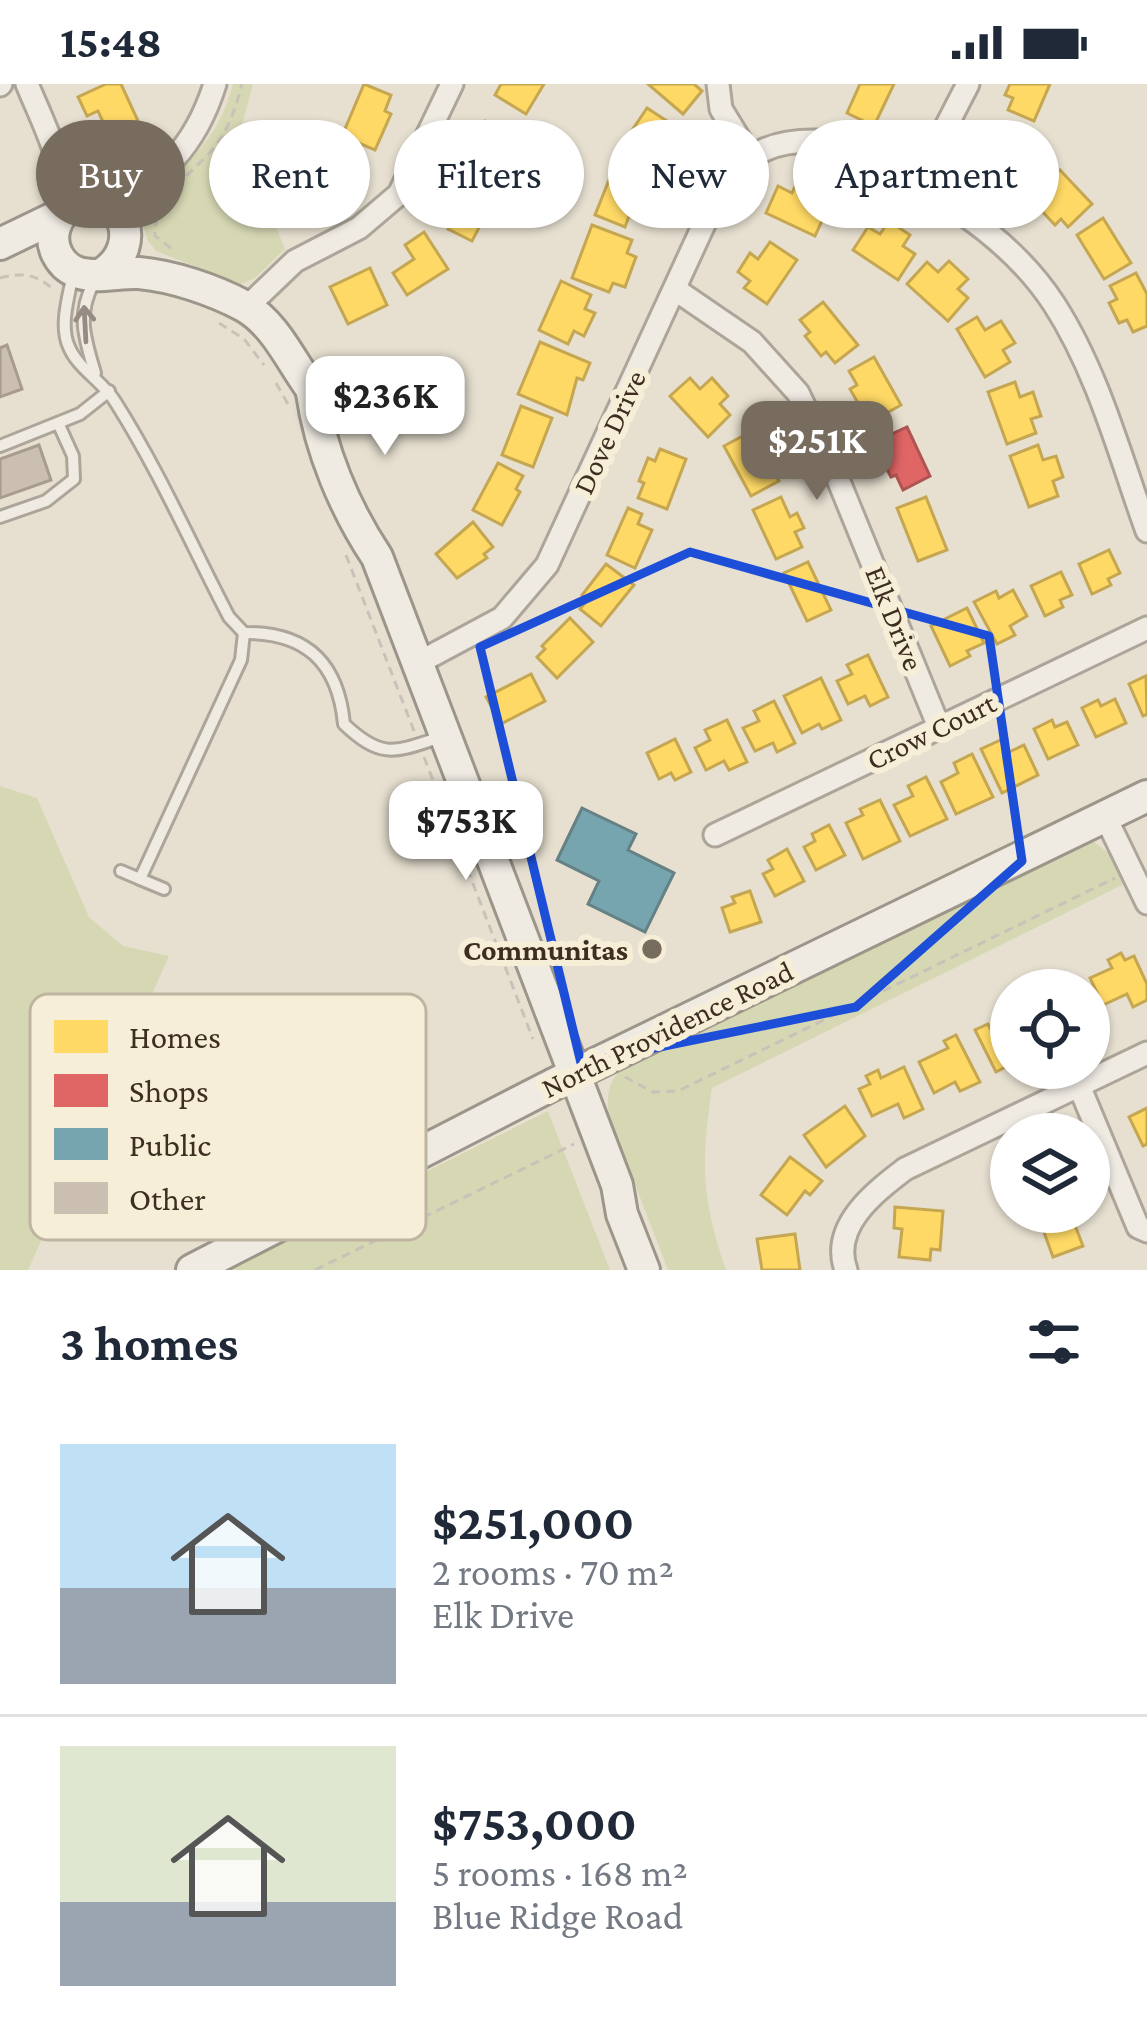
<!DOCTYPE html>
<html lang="en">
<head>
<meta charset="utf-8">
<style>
  body { margin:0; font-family:"Crimson Pro",serif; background:#f6f6f7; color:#1f2937; height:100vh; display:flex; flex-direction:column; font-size:45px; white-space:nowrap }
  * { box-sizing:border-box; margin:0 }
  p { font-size:39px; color:#747a83 }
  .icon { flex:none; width:66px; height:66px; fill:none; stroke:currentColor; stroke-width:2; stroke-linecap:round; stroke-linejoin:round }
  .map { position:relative; height:1186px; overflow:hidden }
  .side { display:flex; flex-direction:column; background:#fff; flex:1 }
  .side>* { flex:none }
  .hud { position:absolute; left:36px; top:36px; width:1077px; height:108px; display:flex; gap:24px }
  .tools { position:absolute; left:990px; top:885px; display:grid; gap:24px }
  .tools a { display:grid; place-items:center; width:120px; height:120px; border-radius:50%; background:#fff; box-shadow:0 3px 9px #0004; font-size:60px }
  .price { position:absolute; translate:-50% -102px; padding:0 27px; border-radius:24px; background:#fff; color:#222; font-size:39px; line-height:78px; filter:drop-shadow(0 3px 6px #0008) }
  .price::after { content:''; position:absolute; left:50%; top:72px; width:36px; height:27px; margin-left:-18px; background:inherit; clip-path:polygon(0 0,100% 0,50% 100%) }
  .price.on { background:#786c5e; color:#fff }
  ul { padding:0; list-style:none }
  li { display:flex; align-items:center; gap:36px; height:300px; padding:0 60px }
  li+li { border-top:3px solid #e0e1e3 }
  li span { display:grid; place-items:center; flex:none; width:336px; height:240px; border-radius:0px; color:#555 }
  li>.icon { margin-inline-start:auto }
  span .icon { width:144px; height:144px; fill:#fffc; stroke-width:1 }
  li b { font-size:51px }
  h2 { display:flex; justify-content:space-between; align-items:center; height:144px; padding:0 60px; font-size:51px }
  .chip { padding:0 42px; border-radius:54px; background:#fff; box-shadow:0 3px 9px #0004; font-size:42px; line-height:108px }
  .chip.on { background:#786c5e; color:#fff }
  .status { display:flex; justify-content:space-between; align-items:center; height:84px; padding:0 60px; background:#fff; direction:ltr }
  .status svg { height:33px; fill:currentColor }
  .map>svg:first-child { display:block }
  .green { fill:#d6d7b3 }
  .homes { fill:#ffd966; stroke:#c5a651; stroke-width:3 }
  .shops { fill:#e06666; stroke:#af5551; stroke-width:3 }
  .public { fill:#76a5af; stroke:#658184; stroke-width:3 }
  .building { fill:#cbbfb2; stroke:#a89c90; stroke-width:3 }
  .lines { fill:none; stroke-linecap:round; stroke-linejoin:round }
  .lane-casing { stroke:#ada599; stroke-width:16 }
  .street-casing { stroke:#ada599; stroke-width:27 }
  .secondary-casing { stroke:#9c958a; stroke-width:36 }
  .path { stroke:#c8c2b9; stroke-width:3; stroke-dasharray:9 6; stroke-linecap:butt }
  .lane { stroke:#efebe3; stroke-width:10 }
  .street { stroke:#efebe3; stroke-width:21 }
  .secondary { stroke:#efebe3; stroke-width:30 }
  .oneway { stroke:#968c82 }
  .marked { fill:none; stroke:#1d4ed8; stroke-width:9; stroke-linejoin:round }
  .poi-dot { fill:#786c5e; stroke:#f7eed8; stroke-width:4.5 }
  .labels { text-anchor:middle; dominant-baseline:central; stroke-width:12; stroke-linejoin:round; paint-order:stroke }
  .street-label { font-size:30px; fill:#3d2e20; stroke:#f7eed8 }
  .poi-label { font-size:30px; font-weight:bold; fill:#3d2e20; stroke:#f7eed8; text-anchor:end }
  .key { fill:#f7eed8; stroke:#bfb4a1; stroke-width:3 }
  .key-label { font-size:33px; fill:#3d2e20 }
</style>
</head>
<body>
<div class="status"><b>15:48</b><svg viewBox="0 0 49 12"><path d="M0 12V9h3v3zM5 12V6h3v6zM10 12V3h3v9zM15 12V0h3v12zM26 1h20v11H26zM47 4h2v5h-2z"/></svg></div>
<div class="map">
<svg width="1147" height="1186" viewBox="0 0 1147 1186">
  <rect width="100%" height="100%" fill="#e7e0d1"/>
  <g class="green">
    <path d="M233,0H253L239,52L285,165L255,194L241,200L156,167L148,157L141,135C175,82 216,67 233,0Z"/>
    <polygon points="0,702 37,714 89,833 123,862 169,872 28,1186 0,1186"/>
    <path d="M1094,758L1111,771L1124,800L712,1004C701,1079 701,1113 726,1186H668L609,1033C606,1009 608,997 626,981L1078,760Z"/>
    <polygon points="548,1027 610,1186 228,1186"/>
  </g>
  <g class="homes">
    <polygon points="106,0 121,0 139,39 110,53 98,27 87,32 78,13"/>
    <polygon points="364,0 391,11 385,27 391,30 375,66 342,52"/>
    <polygon points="501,0 544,0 526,30 495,11"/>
    <polygon points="648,0 694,0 702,7 683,30"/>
    <polygon points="860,0 894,0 874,42 847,29"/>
    <polygon points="1010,0 1050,0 1034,37 1008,26 1013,14 1005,11"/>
    <polygon points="647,24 673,41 667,50 677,56 663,77 657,73 647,87 618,67"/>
    <polygon points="485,37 518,53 501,93 467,77"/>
    <polygon points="999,38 1029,53 1003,104 970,86"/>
    <polygon points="319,60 340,100 320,110 313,98 291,109 277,82"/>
    <polygon points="615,81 654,97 639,136 629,132 625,143 595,131"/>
    <polygon points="1060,86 1092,120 1068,143 1061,135 1055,141 1038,123 1044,117 1036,109"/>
    <polygon points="457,95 494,115 472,157 448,145 460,123 446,115"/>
    <polygon points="798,96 821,107 815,118 828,124 815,152 766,129 778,102 792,109"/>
    <polygon points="1103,134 1131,179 1104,195 1077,151"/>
    <polygon points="889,137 910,151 903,162 915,170 898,196 853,166 868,143 880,150"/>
    <polygon points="592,141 632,156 627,169 636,173 625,203 613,199 609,208 572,194"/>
    <polygon points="424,148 448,185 407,211 393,189 414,175 405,161"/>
    <polygon points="770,158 797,176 767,220 744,204 750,197 738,188 750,169 758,175"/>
    <polygon points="949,177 968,195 958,205 968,214 948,237 907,200 927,178 938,188"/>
    <polygon points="370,184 387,221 348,240 330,203"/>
    <polygon points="1136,189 1147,210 1147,242 1133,248 1127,236 1119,239 1109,219 1117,215 1110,202"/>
    <polygon points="561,197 591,211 585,225 595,229 584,252 574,247 568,260 539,246"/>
    <polygon points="823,218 858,261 835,279 826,268 821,272 805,252 810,248 800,236"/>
    <polygon points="977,233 985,246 1001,237 1015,259 1003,266 1010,278 985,293 957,245"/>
    <polygon points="540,258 590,279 583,296 577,294 567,331 518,310"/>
    <polygon points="874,273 901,321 876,335 868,322 862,326 850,305 857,301 849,287"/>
    <polygon points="690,294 700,305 712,294 728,312 720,320 730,331 708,353 670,312"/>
    <polygon points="1015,298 1020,313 1033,308 1041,332 1031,335 1036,349 1007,360 988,308"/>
    <polygon points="521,322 552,334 533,383 502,371"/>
    <polygon points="750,348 779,397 751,412 724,362"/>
    <polygon points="1038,361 1043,376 1056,372 1063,393 1053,397 1058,412 1029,423 1010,372"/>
    <polygon points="660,365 686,375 667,425 638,414 644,399 639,397 648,374 655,377"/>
    <polygon points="498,379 523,392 516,405 520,408 502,441 473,426"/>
    <polygon points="781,413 790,433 797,429 804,444 795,448 802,463 776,475 753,426"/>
    <polygon points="926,413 947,466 918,477 897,424"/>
    <polygon points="628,424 642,430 638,440 652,446 635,484 607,471"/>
    <polygon points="473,438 493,463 484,470 487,474 457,494 436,470"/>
    <polygon points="1109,466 1120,489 1108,495 1111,501 1092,510 1079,480"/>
    <polygon points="808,478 831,526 807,537 784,489"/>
    <polygon points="606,480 634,501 601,542 580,525 587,516 582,511"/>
    <polygon points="1061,488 1072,511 1060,516 1063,523 1045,532 1031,502"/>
    <polygon points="1013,506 1027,532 1010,542 1015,551 997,560 974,518 996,507 999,514"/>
    <polygon points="967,524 984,559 967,567 970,572 950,582 931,542"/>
    <polygon points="570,534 593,558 557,594 537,573 545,565 542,562"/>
    <polygon points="868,571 888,613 870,622 865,612 848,620 837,597 852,590 847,581"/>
    <polygon points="531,590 545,617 501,640 486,613"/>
    <polygon points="1146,592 1147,630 1143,632 1129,600"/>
    <polygon points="821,594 841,636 822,645 819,640 802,649 784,612"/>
    <polygon points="1115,615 1126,639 1096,653 1082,624 1098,616 1101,622"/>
    <polygon points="774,617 795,659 777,668 773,659 755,667 743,644 759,637 754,627"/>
    <polygon points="727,636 747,678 729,686 724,677 706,686 695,664 710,656 705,646"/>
    <polygon points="1052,636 1055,643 1067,638 1078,661 1048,675 1034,645"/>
    <polygon points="675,655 691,688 675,696 671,689 659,695 647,669"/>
    <polygon points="1003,655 1009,668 1024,661 1038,691 1002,709 981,665"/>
    <polygon points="972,670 993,713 956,730 941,698 958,689 954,679"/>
    <polygon points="926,693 947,735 910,752 894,721 913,712 908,702"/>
    <polygon points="880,716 900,757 863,775 846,739 863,731 860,725"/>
    <polygon points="829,741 845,771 816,786 804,763 815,757 812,750"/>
    <polygon points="787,765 804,797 775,812 763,790 773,785 768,776"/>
    <polygon points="750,807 761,838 730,848 722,824 735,819 732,813"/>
    <polygon points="1121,869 1125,876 1134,872 1147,900 1147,916 1133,923 1127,910 1103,921 1090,894 1112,884 1108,876"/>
    <polygon points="1011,938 1011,980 996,988 975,946 988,940 992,948"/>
    <polygon points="956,951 980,998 960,1007 955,998 934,1009 919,978 948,964 944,957"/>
    <polygon points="904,983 923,1025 904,1034 898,1020 872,1032 859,1005 870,1000 866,992 878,986 881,994"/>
    <polygon points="845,1022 865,1052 826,1083 804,1051"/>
    <polygon points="1147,1024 1147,1060 1143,1062 1129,1033"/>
    <polygon points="790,1073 822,1097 810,1111 805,1107 787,1131 761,1111"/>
    <polygon points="895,1123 943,1127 940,1166 931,1165 930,1176 899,1173 902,1145 894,1144"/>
    <polygon points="1032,1128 1084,1128 1086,1132 1073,1136 1083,1162 1053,1173 1041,1140 1032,1143 1027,1130"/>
    <polygon points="795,1150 800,1186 762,1186 757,1155"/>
  </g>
  <polygon class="shops" points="907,343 930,392 903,406 896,391 891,393 880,372 888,368 881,355"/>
  <polygon class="public" points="582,724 636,750 628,766 674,789 645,848 588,820 599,797 557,776"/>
  <g class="building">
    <polygon points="7,261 22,305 0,313 0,264"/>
    <polygon points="39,361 51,396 0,414 0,375"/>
  </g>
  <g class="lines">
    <g class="lane-casing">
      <g id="lane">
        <path d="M73,189C69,212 59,241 69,263C78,285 104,298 116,319C159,387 192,462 229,533L244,549C305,548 338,578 344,640C382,676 395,668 441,653"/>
        <path d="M94,198C76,231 85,255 95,289"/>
        <polyline points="0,362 80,330 109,307"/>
        <polyline points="0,433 46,417 74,395 73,372 59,341"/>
        <polyline points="121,787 140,795"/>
        <polyline points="164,805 140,795 241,576 244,549"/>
      </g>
    </g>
    <g class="street-casing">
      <g id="street">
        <path d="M27,0C44,41 66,82 65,127"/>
        <polyline points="718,0 721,25 749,71"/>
        <polyline points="0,1 1,0"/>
        <polyline points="917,99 968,0"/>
        <path d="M103,119C163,98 196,60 215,0"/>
        <polyline points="676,206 752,258 798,309 831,378 939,643"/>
        <polyline points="247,223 295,177 359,144 399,110 452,0"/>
        <path d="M418,579L502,534L547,481L723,99C753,67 773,56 818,57C832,57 847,67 860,73C933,106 1009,151 1054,220C1098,288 1120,372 1147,447"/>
        <polyline points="1105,732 1147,819"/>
        <polyline points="715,751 1147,544"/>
        <polyline points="1080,1004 1138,1143 1147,1147"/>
        <path d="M846,1186C830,1142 875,1108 905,1085L1147,969"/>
      </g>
    </g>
    <g class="secondary-casing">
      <g id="secondary">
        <polyline points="0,160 60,131"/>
        <path d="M106,187C142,161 124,105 80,118C68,121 58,132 55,143C49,161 59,181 76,188C94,195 120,188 139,189C173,192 214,206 244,222C281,243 296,291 324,321"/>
        <path d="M312,309C320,366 345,425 377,473L617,1101L622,1130L644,1186"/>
        <polyline points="192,1186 552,1001 1147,712"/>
      </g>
    </g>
    <g class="path">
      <path d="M171,164L155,152C154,110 193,91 216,61C230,42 236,22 242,0"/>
      <path d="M0,194C24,188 36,190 54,206"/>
      <polyline points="219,239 244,255 264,281"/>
      <polyline points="276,299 289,322"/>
      <polyline points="346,471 414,647"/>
      <polyline points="424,673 533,955"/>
      <polyline points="625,993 653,1008 678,1007 1115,794"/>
      <polyline points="315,1186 574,1060"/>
    </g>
    <use href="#lane" class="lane"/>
    <use href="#street" class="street"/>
    <use href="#secondary" class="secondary"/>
  </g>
  <defs><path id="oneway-shaft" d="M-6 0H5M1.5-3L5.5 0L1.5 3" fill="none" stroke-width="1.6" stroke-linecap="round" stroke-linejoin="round" transform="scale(3)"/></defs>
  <use class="oneway" href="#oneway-shaft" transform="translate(85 240) rotate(-93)"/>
  <path class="marked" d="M690,468L989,552L1022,777L856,923L581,979L480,563Z"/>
  <circle class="poi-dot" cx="652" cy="865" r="12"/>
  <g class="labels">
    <g class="street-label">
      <text transform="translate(609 348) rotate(-65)">Dove Drive</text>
      <text transform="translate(895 534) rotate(68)">Elk Drive</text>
      <text transform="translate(931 647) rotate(-26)">Crow Court</text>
      <text transform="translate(667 945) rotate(-26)">North Providence Road</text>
    </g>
    <g class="poi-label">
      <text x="628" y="865">Communitas</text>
    </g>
  </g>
  <rect x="30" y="910" width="396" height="246" rx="18" class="key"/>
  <rect x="54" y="936" width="54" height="33" fill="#ffd966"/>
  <rect x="54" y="990" width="54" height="33" fill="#e06666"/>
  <rect x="54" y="1044" width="54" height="32" fill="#76a5af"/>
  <rect x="54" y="1098" width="54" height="32" fill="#cbbfb2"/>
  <g class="key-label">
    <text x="129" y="964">Homes</text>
    <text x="129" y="1018">Shops</text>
    <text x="129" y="1072">Public</text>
    <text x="129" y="1126">Other</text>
  </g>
</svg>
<div class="tools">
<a><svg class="icon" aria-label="locate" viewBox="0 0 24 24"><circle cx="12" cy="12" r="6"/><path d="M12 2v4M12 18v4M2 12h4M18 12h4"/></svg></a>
<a><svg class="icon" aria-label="layers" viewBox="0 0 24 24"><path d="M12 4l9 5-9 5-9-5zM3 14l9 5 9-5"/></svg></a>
</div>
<b class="price" style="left:385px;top:374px">$236K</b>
<b class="price on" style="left:817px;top:419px">$251K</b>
<b class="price" style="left:466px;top:799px">$753K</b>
<div class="hud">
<a class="chip on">Buy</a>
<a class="chip">Rent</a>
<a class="chip">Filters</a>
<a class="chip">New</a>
<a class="chip">Apartment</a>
</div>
</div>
<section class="side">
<h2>3 homes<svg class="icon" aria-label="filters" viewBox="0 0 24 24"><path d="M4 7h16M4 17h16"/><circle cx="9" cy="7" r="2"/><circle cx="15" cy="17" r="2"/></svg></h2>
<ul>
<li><span style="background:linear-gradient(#bfe0f5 60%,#9aa5b1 0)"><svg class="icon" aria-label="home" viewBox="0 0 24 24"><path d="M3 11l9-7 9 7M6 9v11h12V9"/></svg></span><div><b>$251,000</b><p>2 rooms · 70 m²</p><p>Elk Drive</p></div></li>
<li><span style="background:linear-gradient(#dfe7d0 65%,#9aa5b1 0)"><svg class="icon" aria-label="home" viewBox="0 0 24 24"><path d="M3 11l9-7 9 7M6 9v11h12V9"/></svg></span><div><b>$753,000</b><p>5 rooms · 168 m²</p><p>Blue Ridge Road</p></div></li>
</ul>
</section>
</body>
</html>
